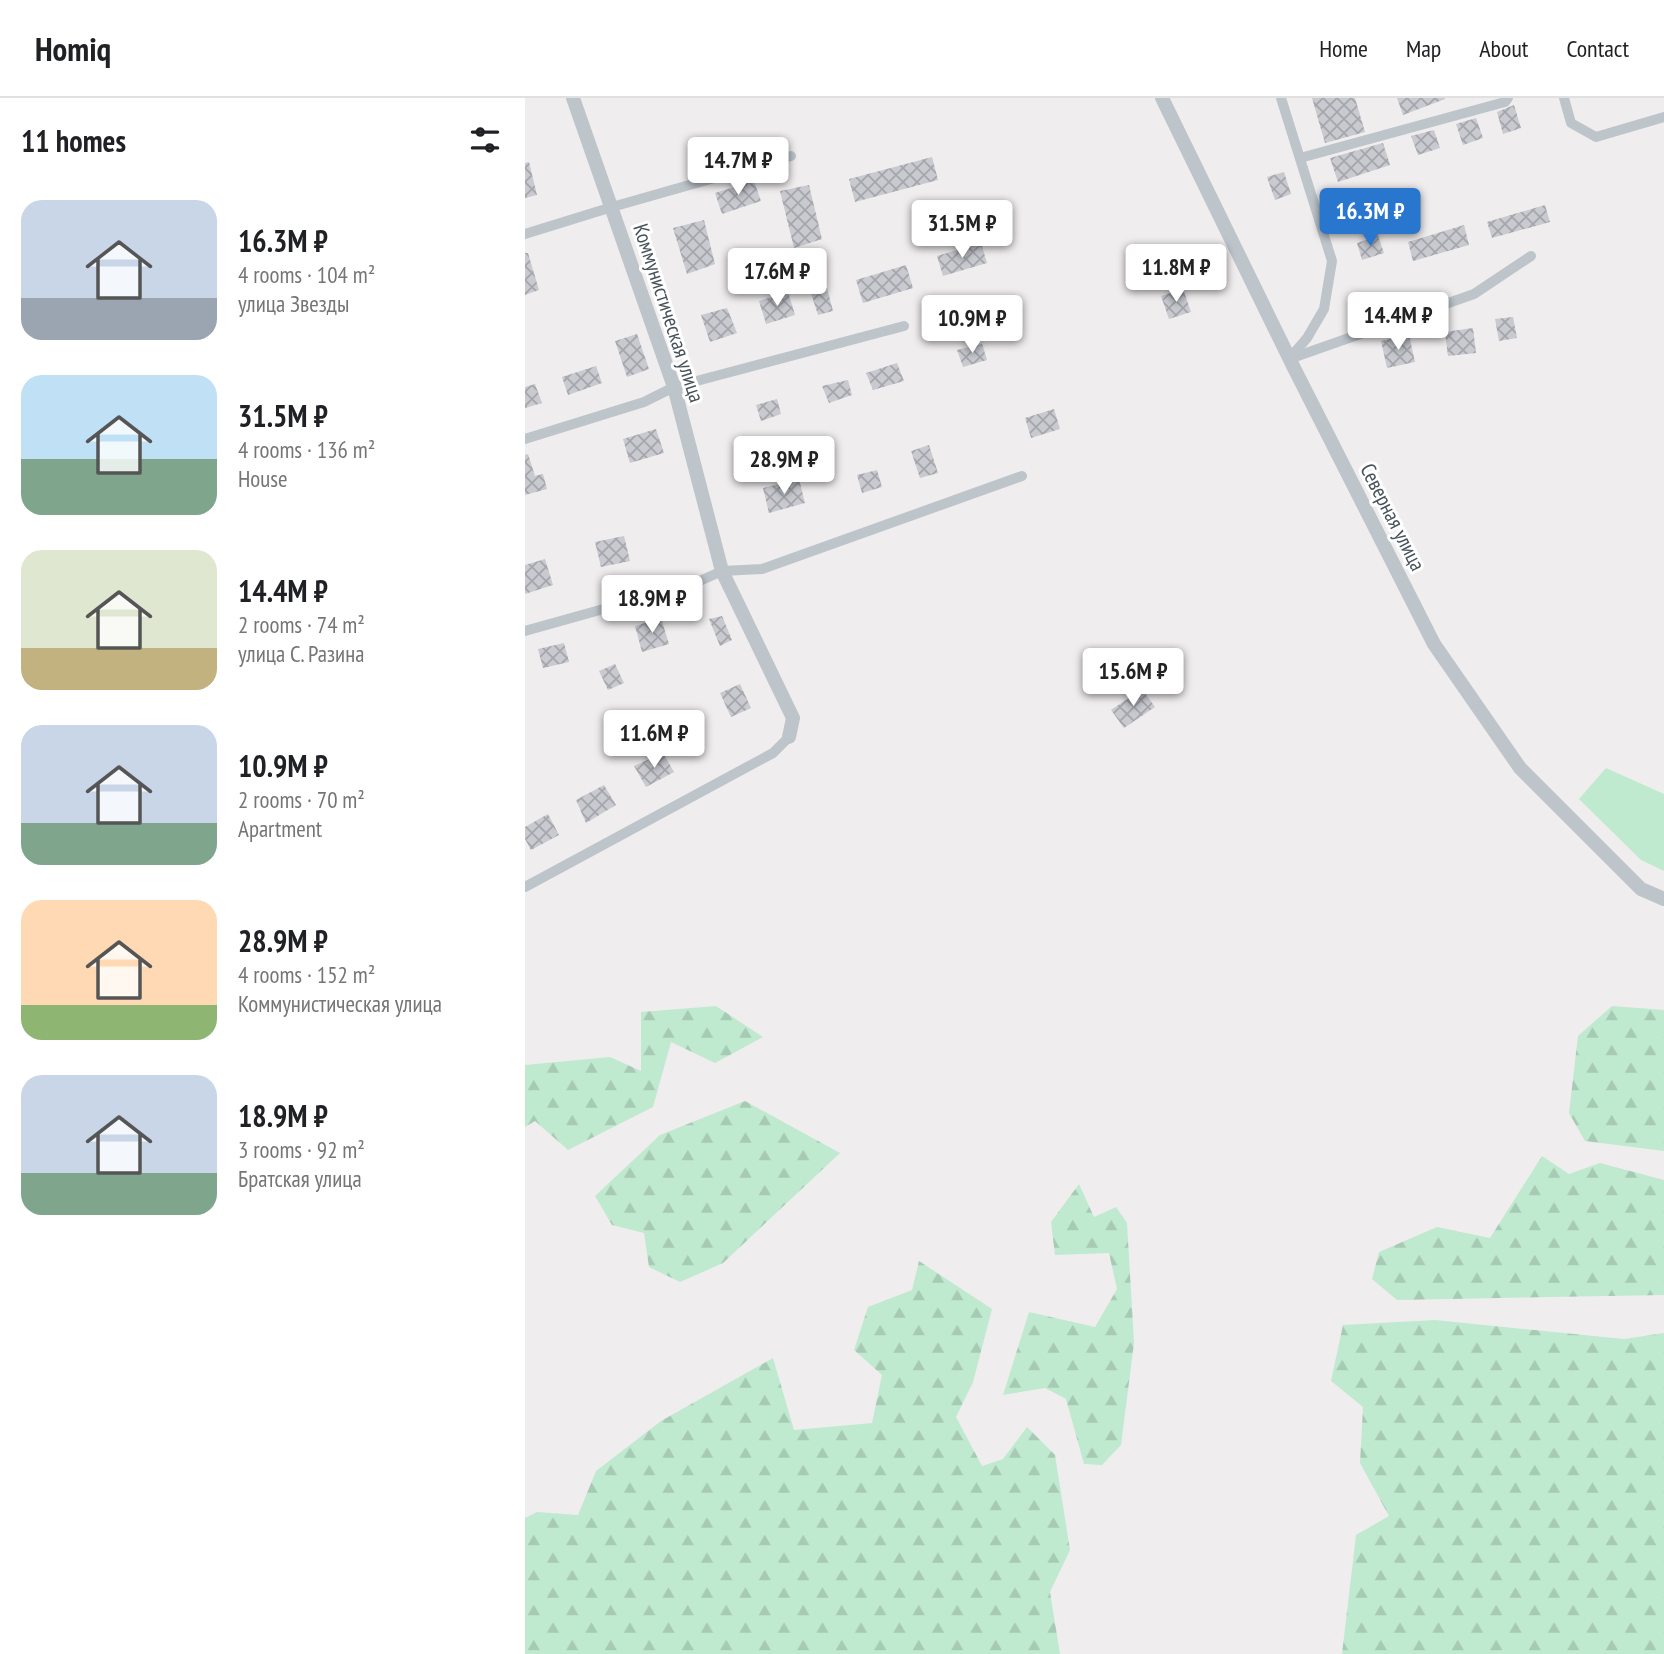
<!DOCTYPE html>
<html lang="en">
<head>
<meta charset="utf-8">
<style>
  body { margin:0; font-family:"PT Sans Narrow",sans-serif; background:#f2f2f2; color:#202124; height:100vh; display:flex; flex-direction:column; font-size:26px; white-space:nowrap }
  * { box-sizing:border-box; margin:0 }
  p { font-size:23px; color:#757577 }
  .icon { flex:none; width:38px; height:38px; fill:none; stroke:currentColor; stroke-width:2; stroke-linecap:round; stroke-linejoin:round }
  .map { position:relative; flex:1; overflow:hidden }
  .panel { display:flex; flex-direction:column; background:#fff; width:525px }
  .panel>* { flex:none }
  .price { position:absolute; translate:-50% -60px; padding:0 16px; border-radius:7px; background:#fff; color:#222; font-size:23px; line-height:46px; filter:drop-shadow(0 2px 4px #0008) }
  .price::after { content:''; position:absolute; left:50%; top:42px; width:21px; height:16px; margin-left:-10px; background:inherit; clip-path:polygon(0 0,100% 0,50% 100%) }
  .price.on { background:#2976cf; color:#fff }
  ul { padding:0; list-style:none }
  li { display:flex; align-items:center; gap:21px; height:175px; padding:0 21px }
  li span { display:grid; place-items:center; flex:none; width:196px; height:140px; border-radius:21px; color:#555 }
  li>.icon { margin-inline-start:auto }
  span .icon { width:84px; height:84px; fill:#fffc; stroke-width:1 }
  li b { font-size:30px }
  h2 { display:flex; justify-content:space-between; align-items:center; height:84px; padding:0 21px; font-size:30px }
  header { display:flex; align-items:center; gap:42px; box-sizing:border-box; height:98px; padding:0 35px; background:#fff; border-bottom:2px solid #e0e0e0 }
  header strong { font-size:33px }
  nav { display:flex; gap:38px; margin-inline-start:auto; font-size:24px }
  main { display:flex; flex:1; min-height:0 }
  .map>svg:first-child { display:block }
  .forest { fill:url(#forest-firs) }
  .garden { fill:#bfeacf }
  .building { fill:url(#building-cross-hatch) }
  .lines { fill:none; stroke-linecap:round; stroke-linejoin:round }
  .minor { stroke:#bdc5cb; stroke-width:10 }
  .tertiary { stroke:#bdc5cb; stroke-width:14 }
  .labels { text-anchor:middle; dominant-baseline:central; stroke-width:6; stroke-linejoin:round; paint-order:stroke }
  .street-label { font-size:21px; fill:#475159; stroke:#fff }
</style>
</head>
<body>
<header>
<strong>Homiq</strong>
<nav><a>Home</a><a>Map</a><a>About</a><a>Contact</a></nav>
</header>
<main>
<section class="panel">
<h2>11 homes<svg class="icon" aria-label="filters" viewBox="0 0 24 24"><path d="M4 7h16M4 17h16"/><circle cx="9" cy="7" r="2"/><circle cx="15" cy="17" r="2"/></svg></h2>
<ul>
<li><span style="background:linear-gradient(#c9d6e8 70%,#9aa5b1 0)"><svg class="icon" aria-label="home" viewBox="0 0 24 24"><path d="M3 11l9-7 9 7M6 9v11h12V9"/></svg></span><div><b>16.3M ₽</b><p>4 rooms · 104 m²</p><p>улица Звезды</p></div></li>
<li><span style="background:linear-gradient(#bfe0f5 60%,#7fa58c 0)"><svg class="icon" aria-label="home" viewBox="0 0 24 24"><path d="M3 11l9-7 9 7M6 9v11h12V9"/></svg></span><div><b>31.5M ₽</b><p>4 rooms · 136 m²</p><p>House</p></div></li>
<li><span style="background:linear-gradient(#dfe7d0 70%,#c2b280 0)"><svg class="icon" aria-label="home" viewBox="0 0 24 24"><path d="M3 11l9-7 9 7M6 9v11h12V9"/></svg></span><div><b>14.4M ₽</b><p>2 rooms · 74 m²</p><p>улица С. Разина</p></div></li>
<li><span style="background:linear-gradient(#c9d6e8 70%,#7fa58c 0)"><svg class="icon" aria-label="home" viewBox="0 0 24 24"><path d="M3 11l9-7 9 7M6 9v11h12V9"/></svg></span><div><b>10.9M ₽</b><p>2 rooms · 70 m²</p><p>Apartment</p></div></li>
<li><span style="background:linear-gradient(#ffd9b3 75%,#8fb573 0)"><svg class="icon" aria-label="home" viewBox="0 0 24 24"><path d="M3 11l9-7 9 7M6 9v11h12V9"/></svg></span><div><b>28.9M ₽</b><p>4 rooms · 152 m²</p><p>Коммунистическая улица</p></div></li>
<li><span style="background:linear-gradient(#c9d6e8 70%,#7fa58c 0)"><svg class="icon" aria-label="home" viewBox="0 0 24 24"><path d="M3 11l9-7 9 7M6 9v11h12V9"/></svg></span><div><b>18.9M ₽</b><p>3 rooms · 92 m²</p><p>Братская улица</p></div></li>
</ul>
</section>
<div class="map">
<svg width="1139" height="1556" viewBox="0 0 1139 1556">
  <defs>
    <pattern id="forest-firs" width="22" height="20" patternUnits="userSpaceOnUse" patternTransform="scale(1.75)"><rect width="22" height="20" fill="#bfeacf"/><path d="M5 1l3.5 6h-7zM16 11l3.5 6h-7z" fill="#a6cab4"/></pattern>
    <pattern id="building-cross-hatch" width="8" height="8" patternUnits="userSpaceOnUse" patternTransform="scale(1.75)"><rect width="8" height="8" fill="#c8cad0"/><path d="M0 0l8 8M0 8l8-8" fill="none" stroke="#a4a6ac"/></pattern>
  </defs>
  <rect width="100%" height="100%" fill="#f0edee"/>
  <g class="forest">
    <polygon points="191,908 238,939 190,965 146,944 128,1009 43,1052 10,1023 0,1029 0,967 85,959 116,973 116,914"/>
    <polygon points="1087,908 1139,912 1139,1053 1060,1043 1044,1015 1053,938"/>
    <polygon points="220,1003 315,1055 198,1165 155,1184 124,1169 119,1135 87,1127 70,1098 135,1037"/>
    <polygon points="1017,1058 1044,1076 1075,1065 1139,1082 1139,1197 872,1202 847,1181 854,1154 912,1129 965,1140"/>
    <polygon points="554,1086 569,1119 591,1109 602,1125 609,1245 596,1347 577,1367 559,1366 541,1301 520,1290 478,1297 504,1214 570,1229 592,1191 584,1155 530,1157 526,1124"/>
    <polygon points="394,1163 467,1211 448,1284 431,1319 457,1368 478,1361 502,1329 530,1357 545,1452 525,1494 535,1556 0,1556 0,1420 12,1414 53,1417 71,1373 136,1323 248,1260 269,1332 347,1325 357,1277 329,1252 343,1209 387,1192"/>
    <polygon points="910,1222 1099,1241 1139,1235 1139,1556 817,1556 831,1437 864,1418 835,1365 838,1309 806,1283 818,1227"/>
  </g>
  <polygon class="garden" points="1081,670 1139,696 1139,773 1116,762 1054,701"/>
  <g class="building">
    <polygon points="787,0 830,0 840,34 800,45"/>
    <polygon points="872,0 920,0 920,1 878,17"/>
    <polygon points="989,7 996,30 978,36 972,14"/>
    <polygon points="951,20 958,40 938,47 931,26"/>
    <polygon points="909,32 915,50 893,57 886,38"/>
    <polygon points="858,45 865,67 813,84 805,60"/>
    <polygon points="407,59 413,82 330,104 324,81"/>
    <polygon points="4,64 12,97 0,100 0,65"/>
    <polygon points="759,74 766,96 750,102 742,79"/>
    <polygon points="229,83 236,103 197,116 190,95"/>
    <polygon points="284,87 297,141 269,150 255,93"/>
    <polygon points="1020,107 1025,124 967,140 962,124"/>
    <polygon points="179,122 190,166 162,176 148,130"/>
    <polygon points="939,127 944,147 888,163 883,144"/>
    <polygon points="853,138 859,155 837,162 832,145"/>
    <polygon points="456,145 462,165 418,178 412,158"/>
    <polygon points="0,155 3,155 14,192 0,197"/>
    <polygon points="381,167 388,190 338,205 331,182"/>
    <polygon points="302,190 308,213 293,217 285,192"/>
    <polygon points="658,191 666,214 644,221 636,198"/>
    <polygon points="263,194 270,217 241,226 234,203"/>
    <polygon points="202,210 212,235 185,244 176,217"/>
    <polygon points="988,219 992,240 974,243 970,221"/>
    <polygon points="948,230 951,255 923,258 920,234"/>
    <polygon points="112,236 124,271 102,279 90,243"/>
    <polygon points="884,237 890,264 862,270 856,243"/>
    <polygon points="457,246 462,262 438,269 432,252"/>
    <polygon points="372,265 379,283 348,292 341,275"/>
    <polygon points="71,268 77,285 43,297 37,279"/>
    <polygon points="323,282 327,297 304,305 297,288"/>
    <polygon points="10,286 17,305 0,310 0,289"/>
    <polygon points="252,301 256,316 236,323 231,307"/>
    <polygon points="529,311 535,331 506,340 500,320"/>
    <polygon points="131,331 139,355 105,365 98,341"/>
    <polygon points="404,347 413,375 395,380 386,353"/>
    <polygon points="3,356 10,378 18,376 22,391 0,397 0,357"/>
    <polygon points="352,372 357,389 337,395 332,377"/>
    <polygon points="274,381 280,405 244,415 238,390"/>
    <polygon points="99,438 105,463 76,469 70,444"/>
    <polygon points="20,461 28,487 0,496 0,467"/>
    <polygon points="197,518 207,542 195,548 184,521"/>
    <polygon points="136,520 144,546 117,554 110,528"/>
    <polygon points="39,545 44,564 18,570 13,551"/>
    <polygon points="90,566 99,585 83,592 74,573"/>
    <polygon points="215,586 226,610 206,619 195,595"/>
    <polygon points="617,591 630,609 599,630 586,612"/>
    <polygon points="138,655 149,674 121,689 109,668"/>
    <polygon points="79,687 91,707 61,725 51,702"/>
    <polygon points="23,716 34,737 6,752 0,741 0,729"/>
  </g>
  <g class="lines">
    <g class="minor">
      <polyline points="756,0 807,163 799,211 782,240 764,261"/>
      <polyline points="1039,0 1046,25 1071,39 1139,19"/>
      <polyline points="775,60 980,4 983,0"/>
      <polyline points="0,136 87,109 266,58"/>
      <polyline points="767,260 949,196 1006,158"/>
      <polyline points="0,341 119,304 149,289 379,228"/>
      <polyline points="0,533 168,486 197,473 237,471 497,378"/>
      <polyline points="0,789 248,655 264,639"/>
    </g>
    <g class="tertiary">
      <polyline points="48,0 149,289 197,473 268,620 264,639"/>
      <polyline points="637,0 769,270 909,546 995,670 1116,791 1139,801"/>
    </g>
  </g>
  <g class="labels">
    <g class="street-label">
      <text transform="translate(144 215) rotate(72)">Коммунистическая улица</text>
      <text transform="translate(868 419) rotate(63)">Северная улица</text>
    </g>
  </g>
</svg>
<b class="price" style="left:213px;top:99px">14.7M ₽</b>
<b class="price on" style="left:845px;top:150px">16.3M ₽</b>
<b class="price" style="left:437px;top:162px">31.5M ₽</b>
<b class="price" style="left:651px;top:206px">11.8M ₽</b>
<b class="price" style="left:252px;top:210px">17.6M ₽</b>
<b class="price" style="left:873px;top:254px">14.4M ₽</b>
<b class="price" style="left:447px;top:257px">10.9M ₽</b>
<b class="price" style="left:259px;top:398px">28.9M ₽</b>
<b class="price" style="left:127px;top:537px">18.9M ₽</b>
<b class="price" style="left:608px;top:610px">15.6M ₽</b>
<b class="price" style="left:129px;top:672px">11.6M ₽</b>
</div>
</main>
</body>
</html>
